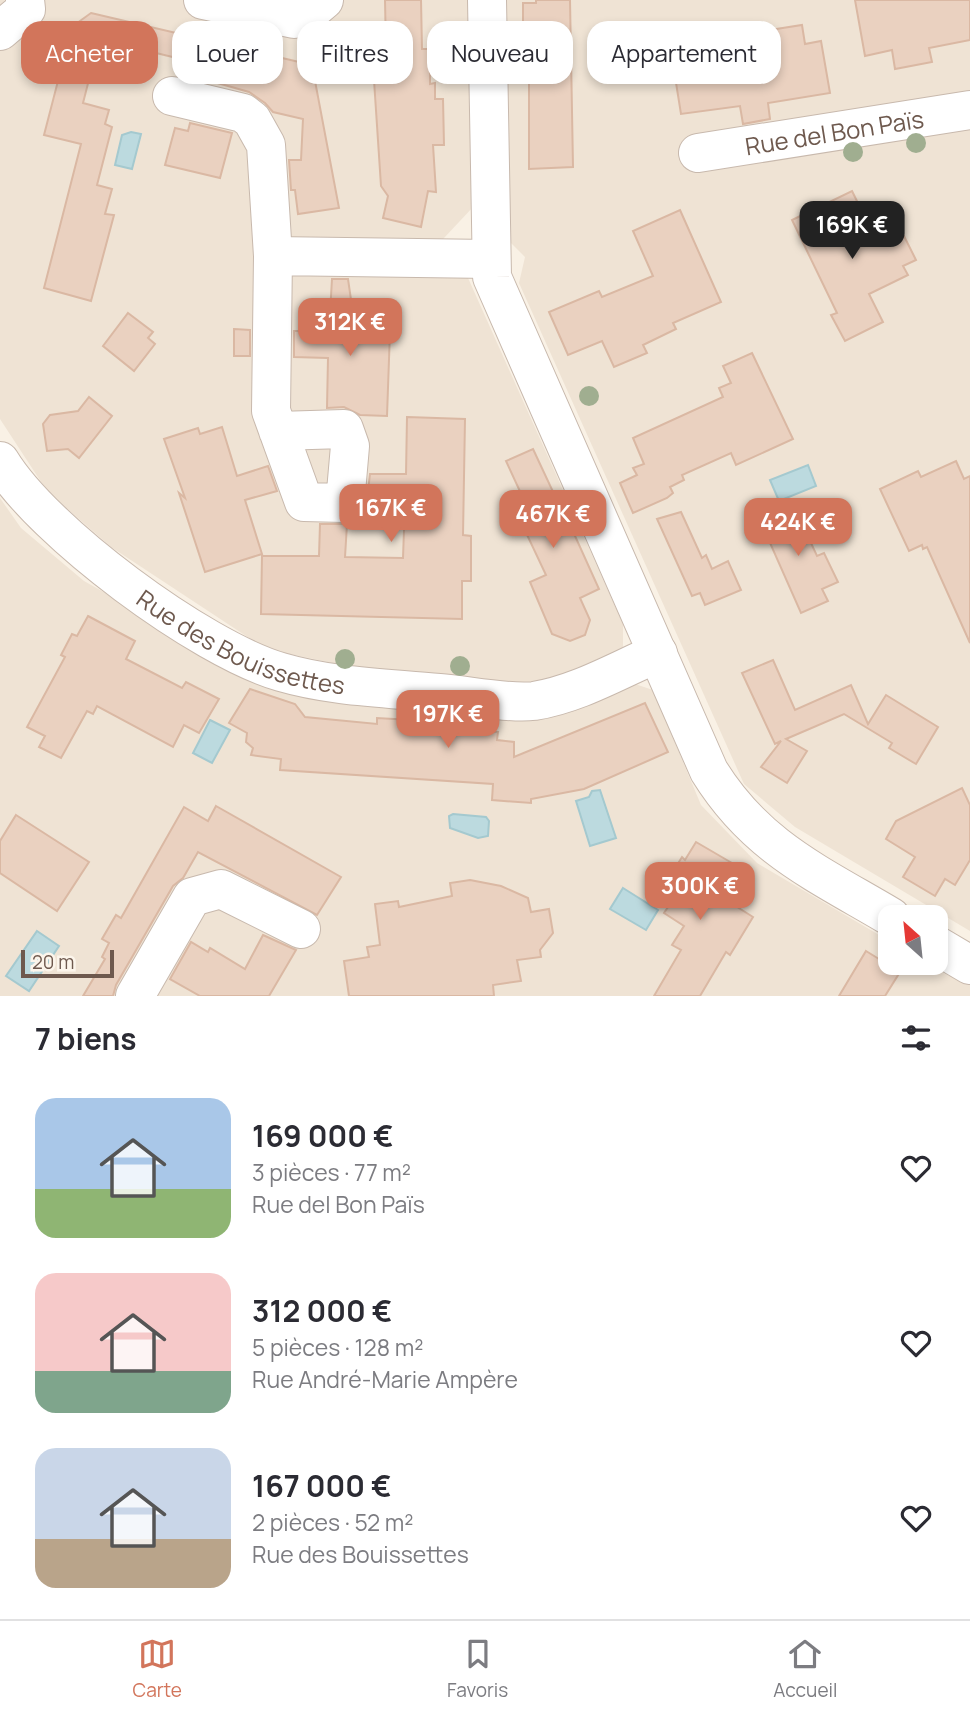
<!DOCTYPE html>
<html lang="fr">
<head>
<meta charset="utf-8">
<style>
  body { margin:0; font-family:Manrope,sans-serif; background:#f2f2f3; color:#2b2b33; height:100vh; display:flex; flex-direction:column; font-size:26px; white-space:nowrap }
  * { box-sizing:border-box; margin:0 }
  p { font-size:23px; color:#7c7c81 }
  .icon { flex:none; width:38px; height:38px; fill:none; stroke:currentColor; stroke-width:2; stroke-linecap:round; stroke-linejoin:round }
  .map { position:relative; height:996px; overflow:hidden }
  .sheet { display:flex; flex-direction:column; background:#fff; flex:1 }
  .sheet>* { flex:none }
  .guide { position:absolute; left:21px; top:21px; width:929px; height:63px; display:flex; gap:14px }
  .needle { width:46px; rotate:333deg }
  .controls { position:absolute; left:878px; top:905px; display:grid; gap:14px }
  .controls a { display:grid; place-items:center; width:70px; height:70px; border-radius:14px; background:#fff; box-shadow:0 4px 10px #0003; font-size:35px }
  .scale { position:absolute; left:21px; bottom:18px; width:93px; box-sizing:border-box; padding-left:7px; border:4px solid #6e594e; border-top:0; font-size:19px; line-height:24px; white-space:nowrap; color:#6e594e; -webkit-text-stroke:5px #fcf5eb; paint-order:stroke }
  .price { position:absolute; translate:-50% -60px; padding:0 16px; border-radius:14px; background:#d2755b; color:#fff; font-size:23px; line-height:46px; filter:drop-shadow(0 2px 4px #0008) }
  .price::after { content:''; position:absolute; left:50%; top:42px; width:21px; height:16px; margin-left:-10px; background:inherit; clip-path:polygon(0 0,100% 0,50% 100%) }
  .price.current { background:#222; color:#fff }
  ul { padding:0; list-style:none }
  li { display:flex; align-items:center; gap:21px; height:175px; padding:0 35px }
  li span { display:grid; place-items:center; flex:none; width:196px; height:140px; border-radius:21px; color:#555 }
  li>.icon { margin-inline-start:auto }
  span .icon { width:84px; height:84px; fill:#fffc; stroke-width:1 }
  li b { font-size:30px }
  h2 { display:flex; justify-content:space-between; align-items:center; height:84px; padding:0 35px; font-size:30px }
  .tag { padding:0 24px; border-radius:21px; background:#fff; box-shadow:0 4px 10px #0003; font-size:24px; line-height:63px }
  .tag.current { background:#d2755b; color:#fff }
  .tabs { display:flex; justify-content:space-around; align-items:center; height:98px; border-top:2px solid #e1e1e2; background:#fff; font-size:19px; color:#7c7c81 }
  .tabs a { display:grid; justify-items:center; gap:4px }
  .tabs .current { color:#d2755b }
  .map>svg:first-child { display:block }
  .residential { fill:#efe3d4 }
  .water { fill:#bcdadf; stroke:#a4c9cf; stroke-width:2 }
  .building { fill:#ead1c0; stroke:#dab8a3; stroke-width:2 }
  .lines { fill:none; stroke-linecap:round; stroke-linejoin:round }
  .minor-casing { stroke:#c8b9ad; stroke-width:40 }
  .minor { stroke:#fff; stroke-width:38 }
  .tree { fill:#a0ae90 }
  .labels { text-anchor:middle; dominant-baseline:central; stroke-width:5; stroke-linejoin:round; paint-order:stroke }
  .street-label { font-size:24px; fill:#6e594e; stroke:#fcf5eb }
</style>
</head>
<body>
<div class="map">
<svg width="970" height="996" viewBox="0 0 970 996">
  <rect width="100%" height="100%" fill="#f9f1e5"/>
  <g class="residential">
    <polygon points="0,0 970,0 970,931 795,827 744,784 519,283 525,257 474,206 429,254 464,269 623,624 623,649 546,682 485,681 361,669 266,649 111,547 47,491 0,419"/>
    <polygon points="0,498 21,528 84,581 266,683 401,710 515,716 635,684 653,690 701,805 757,863 891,942 891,962 926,963 949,976 970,946 970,996 0,996"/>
  </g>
  <g class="water">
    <polygon points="131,132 141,134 132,169 115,165 122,135"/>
    <polygon points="808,465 816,486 779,501 770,480"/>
    <polygon points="210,720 230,730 212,763 193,753"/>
    <polygon points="600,790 616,838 590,846 576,801 589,797 592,791"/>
    <polygon points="453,814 486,817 489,821 488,836 478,838 450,828 449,816"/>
    <polygon points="623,888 658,910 646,930 610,909"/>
    <polygon points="37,931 59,946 29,991 6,976"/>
  </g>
  <g class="building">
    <polygon points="385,0 421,0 422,49 430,49 430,84 435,83 435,99 443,99 444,145 433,145 436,192 428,191 421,227 383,218 388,196 381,186 374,80 378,81 378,50 386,50"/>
    <polygon points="536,0 570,0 573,167 529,169 529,33 523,33 523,3 536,3"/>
    <polygon points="855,0 970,0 970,40 929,48 932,62 895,69 892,50 865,56"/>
    <polygon points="91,13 312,65 339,208 298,214 295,190 291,190 289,160 301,160 303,119 273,112 265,103 249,92 186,74 189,61 115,43 112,56 96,52 83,103 109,110 105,124 112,127 97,185 112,189 105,214 114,215 91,301 44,288 81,144 44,135 58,81 41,75 49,40 69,45 73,26"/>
    <polygon points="802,25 805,44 821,41 830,93 768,103 770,119 743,124 740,106 681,114 673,64 689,61 686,43"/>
    <polygon points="190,123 232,133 220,178 165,165 175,128 188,131"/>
    <polygon points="852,191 878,244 902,232 916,260 903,266 908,275 869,294 883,322 845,341 831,315 837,313 792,220"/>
    <polygon points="680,210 721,302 673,323 676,329 643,345 647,353 614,367 602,341 568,355 549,312 599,291 602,297 653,276 633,231"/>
    <polygon points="332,279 348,279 356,334 390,331 387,416 360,415 344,407 327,408 328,358 294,357 294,331 329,331"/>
    <polygon points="128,313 153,332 148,338 155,344 134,371 103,346"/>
    <polygon points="234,329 250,330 250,356 234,356"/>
    <polygon points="752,353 793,439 736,465 731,453 682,475 684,480 670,487 673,493 667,498 633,513 620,483 637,475 633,468 644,464 633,438 723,397 719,388 731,383 723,366"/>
    <polygon points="89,397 112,416 79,458 68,449 47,451 43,424 50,415 78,411"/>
    <polygon points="407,417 465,419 463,535 471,536 471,581 462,581 462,619 261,614 262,556 319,556 320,524 347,524 345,557 403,558 405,501 367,499 370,474 406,474"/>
    <polygon points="222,427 237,476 268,466 277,491 245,500 262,554 205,572 179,493 185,498 164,439 198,428 200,434"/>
    <polygon points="533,449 554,494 559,492 569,515 566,516 599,589 580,598 590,620 585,635 570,641 552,634 530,582 546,575 513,505 524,500 506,461"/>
    <polygon points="956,461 964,479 970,476 970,643 927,547 923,549 922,545 909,551 880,489 918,471 921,477"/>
    <polygon points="793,504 817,556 824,553 838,582 822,589 828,601 801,613 759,518"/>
    <polygon points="681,512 702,558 706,555 712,569 728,561 741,590 705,605 700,593 692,596 657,519"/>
    <polygon points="88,616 135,641 126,659 182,688 186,682 219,699 199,733 184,725 173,747 97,706 93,714 87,711 61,758 39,747 45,736 27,727 65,657 61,655 72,634 77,636"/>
    <polygon points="773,660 795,710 851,685 868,724 886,695 938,727 916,764 889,748 892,743 844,714 786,739 807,751 787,783 761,767 781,741 775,744 742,673"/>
    <polygon points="250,689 295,704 305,717 377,724 377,718 411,720 411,724 423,726 423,729 498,732 497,740 514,742 514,757 645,703 668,752 584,789 531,799 531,803 492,800 493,784 280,770 281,759 251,755 253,748 246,742 247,733 229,723"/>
    <polygon points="962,788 970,805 970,860 955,885 945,879 935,896 903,877 915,857 886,839 896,821"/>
    <polygon points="216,806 341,877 317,915 198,852 183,878 173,886 116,985 113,996 83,996 105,959 102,957 109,943 102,939 116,915 121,918 184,807 208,821"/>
    <polygon points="16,815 89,862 57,911 0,873 0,841"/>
    <polygon points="696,842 732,863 715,893 753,917 730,955 726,952 700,996 654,996 681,950 672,945 684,926 664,913 668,907 656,899 682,857 685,860"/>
    <polygon points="470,880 501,886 528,898 531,912 549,909 553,933 540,950 541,957 517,960 521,981 493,985 494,996 349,996 344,961 369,957 367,947 380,945 375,904 398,901 399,907 452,896 450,883"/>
    <polygon points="263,935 296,950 269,996 200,996 170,979 191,942 208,952 210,948 245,969"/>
    <polygon points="866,951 900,972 885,996 839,996"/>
  </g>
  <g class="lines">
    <g class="minor-casing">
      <g id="minor">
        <polyline points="203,0 294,19 305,16 324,0"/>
        <path d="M487,0L492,277L709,771C756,847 817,873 891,917"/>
        <polyline points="0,31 26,9 25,0"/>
        <polyline points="172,96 243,113 252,120 266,145 273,256"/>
        <path id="s1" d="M698,153L970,110"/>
        <polyline points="278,431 344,429 350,446 345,503 304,502 271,411 273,256 490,259"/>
        <path id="s2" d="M0,461C43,532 201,649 281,672C332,687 387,688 439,693C466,695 508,704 534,701C578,694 618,670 658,653"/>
        <polyline points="936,945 970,965"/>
        <polyline points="135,996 192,897 221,889 301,929"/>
      </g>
    </g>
    <use href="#minor" class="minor"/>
  </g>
  <g class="tree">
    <circle cx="916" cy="143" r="10"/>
    <circle cx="853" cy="152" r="10"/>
    <circle cx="589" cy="396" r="10"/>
    <circle cx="345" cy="659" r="10"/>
    <circle cx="460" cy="666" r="10"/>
  </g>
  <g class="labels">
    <g class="street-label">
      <text stroke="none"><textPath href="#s1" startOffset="138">Rue del Bon Païs</textPath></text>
      <text stroke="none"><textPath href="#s2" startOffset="308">Rue des Bouissettes</textPath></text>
    </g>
  </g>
</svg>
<div class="controls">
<a><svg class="needle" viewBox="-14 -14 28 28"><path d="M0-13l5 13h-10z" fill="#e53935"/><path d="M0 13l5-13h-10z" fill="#7c7c81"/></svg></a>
</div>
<div class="scale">20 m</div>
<b class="price current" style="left:852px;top:261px">169K €</b>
<b class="price" style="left:350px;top:358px">312K €</b>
<b class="price" style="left:391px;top:544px">167K €</b>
<b class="price" style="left:553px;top:550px">467K €</b>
<b class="price" style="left:798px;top:558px">424K €</b>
<b class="price" style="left:448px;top:750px">197K €</b>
<b class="price" style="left:700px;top:922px">300K €</b>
<div class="guide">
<a class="tag current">Acheter</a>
<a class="tag">Louer</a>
<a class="tag">Filtres</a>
<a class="tag">Nouveau</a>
<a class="tag">Appartement</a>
</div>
</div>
<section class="sheet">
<h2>7 biens<svg class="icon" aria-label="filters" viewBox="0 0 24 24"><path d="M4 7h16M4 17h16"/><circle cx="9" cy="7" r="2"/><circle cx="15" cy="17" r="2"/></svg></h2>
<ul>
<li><span style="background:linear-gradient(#a9c7e8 65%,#8fb573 0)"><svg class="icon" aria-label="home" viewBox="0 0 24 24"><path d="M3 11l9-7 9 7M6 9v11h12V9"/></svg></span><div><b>169 000 €</b><p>3 pièces · 77 m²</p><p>Rue del Bon Païs</p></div><svg class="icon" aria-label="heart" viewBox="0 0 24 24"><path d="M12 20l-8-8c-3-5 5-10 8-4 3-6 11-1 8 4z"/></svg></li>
<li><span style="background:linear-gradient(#f6c9c9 70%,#7fa58c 0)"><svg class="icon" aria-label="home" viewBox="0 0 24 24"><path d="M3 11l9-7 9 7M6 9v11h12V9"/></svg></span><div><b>312 000 €</b><p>5 pièces · 128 m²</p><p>Rue André-Marie Ampère</p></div><svg class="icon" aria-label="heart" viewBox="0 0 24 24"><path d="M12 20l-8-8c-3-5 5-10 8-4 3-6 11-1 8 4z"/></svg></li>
<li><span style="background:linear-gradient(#c9d6e8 65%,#b9a48a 0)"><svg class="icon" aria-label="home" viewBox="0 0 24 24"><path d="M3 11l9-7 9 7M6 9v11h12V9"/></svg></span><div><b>167 000 €</b><p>2 pièces · 52 m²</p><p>Rue des Bouissettes</p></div><svg class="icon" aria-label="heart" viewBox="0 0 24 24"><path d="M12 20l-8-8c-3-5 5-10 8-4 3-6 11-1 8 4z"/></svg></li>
</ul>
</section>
<nav class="tabs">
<a class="current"><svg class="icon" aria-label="map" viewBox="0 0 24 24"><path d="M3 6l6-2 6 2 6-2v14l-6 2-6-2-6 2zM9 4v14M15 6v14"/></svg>Carte</a>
<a><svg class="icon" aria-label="saved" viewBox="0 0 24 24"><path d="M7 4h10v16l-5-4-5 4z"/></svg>Favoris</a>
<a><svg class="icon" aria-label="home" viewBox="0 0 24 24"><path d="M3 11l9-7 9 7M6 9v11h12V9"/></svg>Accueil</a>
</nav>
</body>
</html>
